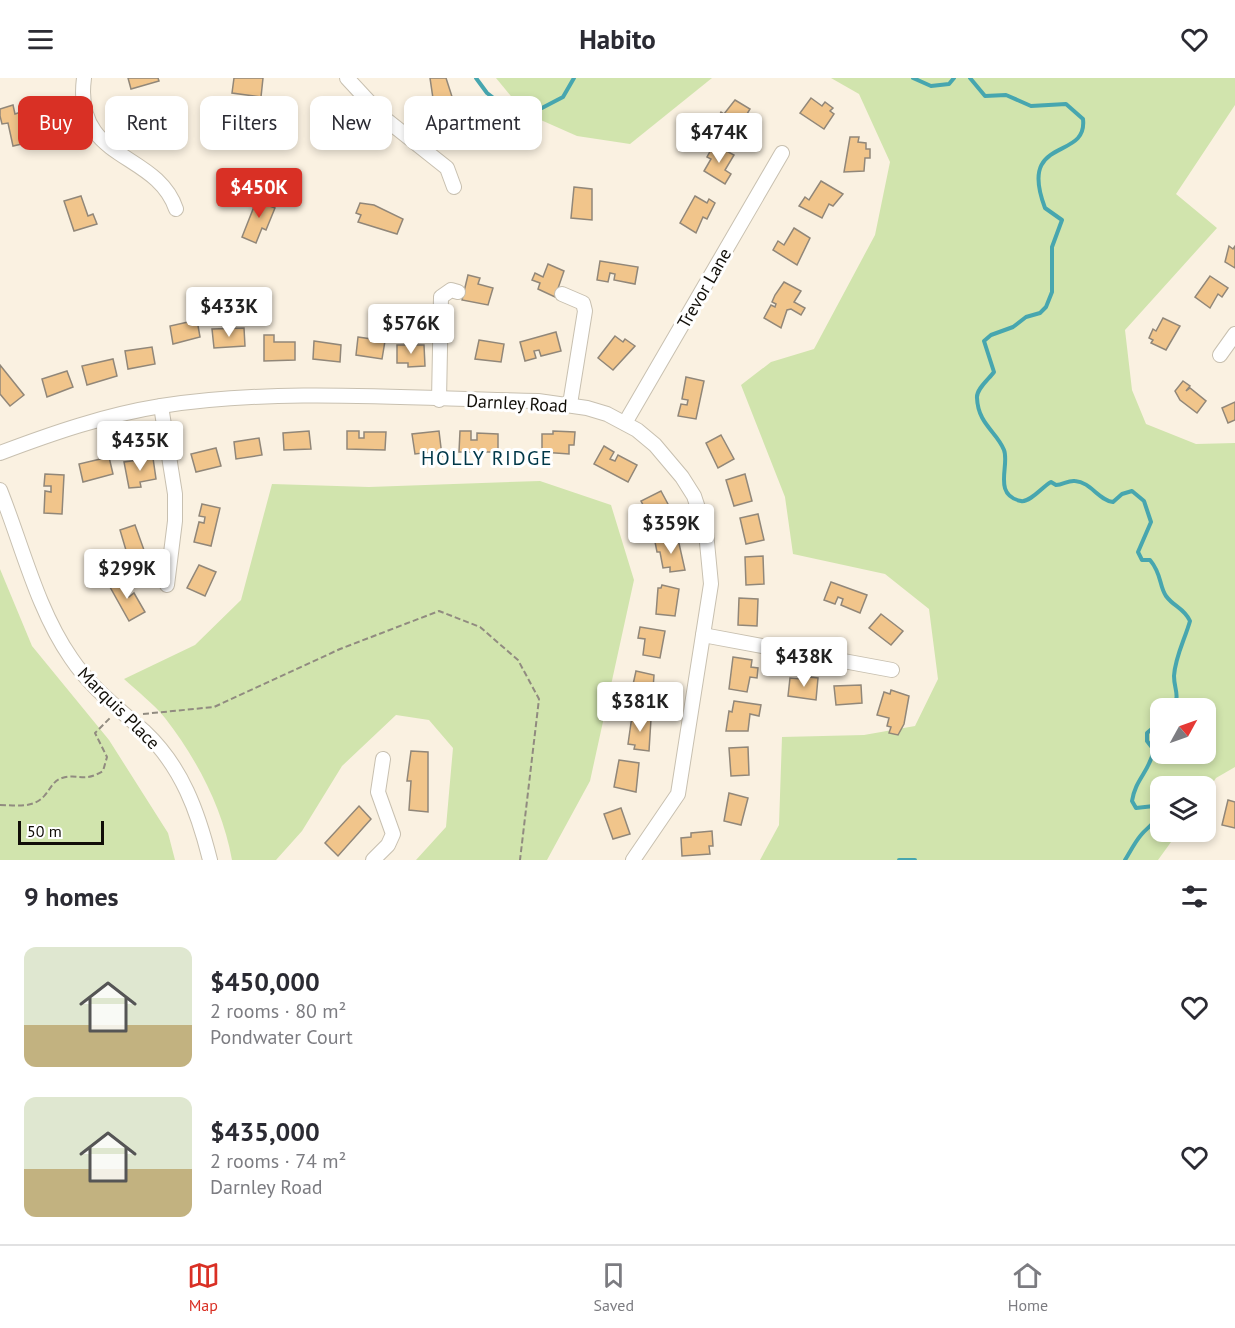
<!DOCTYPE html>
<html lang="en">
<head>
<meta charset="utf-8">
<style>
  body { margin:0; font-family:"PT Sans",sans-serif; background:#f7f7f7; color:#2b2b33; height:100vh; display:flex; flex-direction:column; font-size:22px; white-space:nowrap }
  * { box-sizing:border-box; margin:0 }
  p { font-size:20px; color:#7c7c81 }
  .icon { flex:none; width:33px; height:33px; fill:none; stroke:currentColor; stroke-width:2; stroke-linecap:round; stroke-linejoin:round }
  .map { position:relative; height:782px; overflow:hidden }
  .sheet { display:flex; flex-direction:column; background:#fff; flex:1 }
  .sheet>* { flex:none }
  .guide { position:absolute; left:18px; top:18px; width:600px; height:54px; display:flex; gap:12px }
  .needle { width:39px; rotate:50deg }
  .tools { position:absolute; left:1150px; top:620px; display:grid; gap:12px }
  .tools a { display:grid; place-items:center; width:66px; height:66px; border-radius:12px; background:#fff; box-shadow:0 3px 9px #0003; font-size:30px }
  .scale { position:absolute; left:18px; bottom:15px; width:86px; box-sizing:border-box; padding-left:6px; border:3px solid #110e08; border-top:0; font-size:16px; line-height:21px; white-space:nowrap; color:#110e08; -webkit-text-stroke:4px #fff; paint-order:stroke }
  .price { position:absolute; translate:-50% -51px; padding:0 14px; border-radius:6px; background:#fff; color:#222; font-size:20px; line-height:39px; filter:drop-shadow(0 2px 3px #0008) }
  .price::after { content:''; position:absolute; left:50%; top:36px; width:18px; height:14px; margin-left:-9px; background:inherit; clip-path:polygon(0 0,100% 0,50% 100%) }
  .price.selected { background:#d93025; color:#fff }
  ul { padding:0; list-style:none }
  li { display:flex; align-items:center; gap:18px; height:150px; padding:0 24px }
  li span { display:grid; place-items:center; flex:none; width:168px; height:120px; border-radius:12px; color:#555 }
  li>.icon { margin-inline-start:auto }
  span .icon { width:72px; height:72px; fill:#fffc; stroke-width:1 }
  li b { font-size:26px }
  h2 { display:flex; justify-content:space-between; align-items:center; height:72px; padding:0 24px; font-size:26px }
  .tag { padding:0 21px; border-radius:12px; background:#fff; box-shadow:0 3px 9px #0003; font-size:21px; line-height:54px }
  .tag.selected { background:#d93025; color:#fff }
  header { display:flex; justify-content:space-between; align-items:center; height:78px; padding:0 24px; background:#fff; font-size:27px; font-weight:700 }
  .tab-bar { display:flex; justify-content:space-around; align-items:center; height:84px; border-top:2px solid #e1e1e2; background:#fff; font-size:16px; color:#7c7c81 }
  .tab-bar a { display:grid; justify-items:center; gap:3px }
  .tab-bar .selected { color:#d93025 }
  .map>svg:first-child { display:block }
  .green { fill:#d1e4ad; fill-rule:evenodd }
  .lines { fill:none; stroke-linecap:round; stroke-linejoin:round }
  .stream { stroke:#47a6af; stroke-width:4 }
  .building { fill:#f1c58b; stroke:#918779; stroke-width:1.5 }
  .minor-casing { stroke:#c8c0b0; stroke-width:16 }
  .path { stroke:#918b80; stroke-width:2; stroke-dasharray:6 3; stroke-linecap:butt }
  .minor { stroke:#fff; stroke-width:14 }
  .labels { text-anchor:middle; dominant-baseline:central; stroke-width:6; stroke-linejoin:round; paint-order:stroke }
  .street-label { font-size:18px; fill:#110e08; stroke:#fff }
  .neighbourhood-label { font-size:20px; letter-spacing:1.5px; fill:#003748; stroke:#fff }
</style>
</head>
<body>
<header><svg class="icon" aria-label="menu" viewBox="0 0 24 24"><path d="M4 6h16M4 12h16M4 18h16"/></svg>Habito<svg class="icon" aria-label="heart" viewBox="0 0 24 24"><path d="M12 20l-8-8c-3-5 5-10 8-4 3-6 11-1 8 4z"/></svg></header>
<div class="map">
<svg width="1235" height="782" viewBox="0 0 1235 782">
  <rect width="100%" height="100%" fill="#faf1e1"/>
  <g class="green">
    <polygon points="496,0 712,0 630,66 577,58 525,35"/>
    <path d="M831,0H1235V27L1176,116L1217,150L1125,252L1132,312L1146,346L1196,366L1235,365V689L1216,700L1206,715V708H1161V753H1179L1158,782H760L779,747L782,659L864,657L915,648L938,601L929,531L885,496L793,476L785,419L741,307L771,284L814,271L875,157L890,84L859,16ZM1161,630H1206V675H1161Z"/>
    <path d="M540,403L611,427L634,502L590,703L547,782H416L446,749L453,670L429,642L396,637L342,688L302,753L276,782H232C223,731 197,681 165,640C154,626 138,614 124,601L195,567L241,522L272,406L369,409Z"/>
    <polygon points="0,491 32,568 109,662 168,755 175,782 0,782"/>
  </g>
  <g class="lines">
    <g class="stream">
      <polyline points="476,0 487,15 509,32 540,31 563,19 574,0"/>
      <polyline points="913,0 931,8 949,6 954,0"/>
      <path d="M970,0L985,18L1006,17L1031,28L1066,26L1083,41C1088,84 1017,56 1045,130L1062,142L1052,169V214L1046,229L1040,235L1026,239L1013,249L991,257L984,263L994,294C989,301 976,311 977,320C978,346 997,354 1004,372C1010,387 992,417 1021,423C1030,425 1043,408 1051,404L1056,407C1063,407 1068,402 1075,403C1091,404 1098,422 1113,424L1122,416L1132,413L1144,423L1151,444L1138,474L1142,482H1150C1162,496 1159,508 1166,518C1174,529 1184,530 1190,543C1185,561 1175,579 1174,598C1174,612 1181,618 1172,630"/>
      <polyline points="899,782 915,782"/>
      <path d="M1125,782C1130,774 1135,764 1141,757C1149,747 1162,743 1154,728L1136,730L1132,723C1135,702 1149,694 1154,672L1147,663V655L1161,643"/>
    </g>
  </g>
  <g class="building">
    <polygon points="128,0 158,0 159,3 131,11"/>
    <polygon points="234,0 263,0 261,19 232,15"/>
    <polygon points="430,0 446,0 455,28 435,34"/>
    <polygon points="811,20 822,28 825,24 833,30 830,33 834,36 824,51 800,35"/>
    <polygon points="735,22 750,31 741,46 745,48 739,57 716,44 721,34 724,36"/>
    <polygon points="13,27 15,36 24,33 35,63 13,68 8,45 2,46 0,38 0,31"/>
    <polygon points="850,59 859,59 858,64 866,65 866,71 870,71 870,80 865,80 864,93 844,94"/>
    <polygon points="719,69 734,77 725,92 731,96 725,106 704,93 711,81 707,79 712,70 717,73"/>
    <polygon points="821,103 843,116 833,128 829,126 822,140 799,128 805,119 809,122"/>
    <polygon points="574,109 592,111 592,142 571,140"/>
    <polygon points="259,116 269,120 267,127 275,130 266,152 262,150 256,165 242,159"/>
    <polygon points="81,118 88,138 93,136 97,146 74,153 64,123"/>
    <polygon points="695,118 707,125 709,121 715,125 707,141 703,139 696,155 680,145"/>
    <polygon points="360,125 374,127 403,141 397,156 358,144 361,137 356,135"/>
    <polygon points="794,150 810,160 797,187 773,172 778,163 784,167"/>
    <polygon points="1229,168 1233,171 1235,168 1235,190 1225,184"/>
    <polygon points="600,183 638,189 635,206 614,202 615,196 610,195 608,204 597,202"/>
    <polygon points="548,186 564,193 555,219 538,211 540,205 532,202 535,195 543,199"/>
    <polygon points="468,197 480,200 478,206 493,210 488,227 462,222"/>
    <polygon points="1210,198 1228,210 1222,219 1218,216 1210,230 1195,219"/>
    <polygon points="784,204 801,213 794,224 805,230 801,237 791,231 787,232 781,250 764,240 771,227 775,229 776,226 772,224 775,217"/>
    <polygon points="1163,240 1180,248 1166,272 1151,265 1153,262 1149,260 1153,251 1156,253"/>
    <polygon points="197,242 200,259 173,266 170,248"/>
    <polygon points="244,250 245,268 214,270 212,251"/>
    <polygon points="556,254 561,273 541,278 539,272 534,273 536,280 525,283 520,264"/>
    <polygon points="264,257 274,257 274,264 295,264 295,282 264,283"/>
    <polygon points="615,258 623,264 625,261 635,268 613,292 598,280"/>
    <polygon points="358,259 385,263 382,281 356,277"/>
    <polygon points="479,262 504,266 501,284 475,281"/>
    <polygon points="314,263 341,267 340,284 313,281"/>
    <polygon points="397,267 424,267 425,288 408,289 408,285 397,285"/>
    <polygon points="152,269 155,286 128,291 125,273"/>
    <polygon points="113,281 117,298 87,307 82,288"/>
    <polygon points="0,287 24,317 10,328 0,316"/>
    <polygon points="67,293 73,309 47,319 42,301"/>
    <polygon points="686,299 704,303 696,341 678,338 681,326 687,327 688,322 682,321"/>
    <polygon points="1183,303 1190,308 1186,313 1190,310 1206,323 1197,335 1180,322 1175,313"/>
    <polygon points="1235,324 1235,342 1228,345 1222,330"/>
    <polygon points="309,353 311,371 284,372 283,355"/>
    <polygon points="347,353 359,353 359,360 364,360 364,354 386,354 385,372 347,371"/>
    <polygon points="439,353 442,378 432,379 431,374 415,376 412,356"/>
    <polygon points="460,353 471,353 471,362 477,362 477,355 498,356 498,374 459,374"/>
    <polygon points="553,353 575,354 574,367 569,367 569,376 542,374 542,356 553,356"/>
    <polygon points="721,357 734,381 718,390 706,365"/>
    <polygon points="259,360 262,377 236,381 234,364"/>
    <polygon points="604,368 614,374 610,381 615,383 618,377 637,387 628,404 594,386"/>
    <polygon points="216,370 221,388 196,394 191,376"/>
    <polygon points="109,379 113,396 83,404 79,386"/>
    <polygon points="153,380 156,401 140,404 141,409 129,410 124,384"/>
    <polygon points="45,396 64,397 62,436 44,435 45,413 51,414 51,408 44,408"/>
    <polygon points="745,396 752,423 734,428 726,402"/>
    <polygon points="661,413 669,428 665,429 670,439 651,450 645,440 649,438 641,423"/>
    <polygon points="202,426 220,430 211,468 194,464 199,444 204,445 205,439 199,438"/>
    <polygon points="758,436 764,462 746,466 740,440"/>
    <polygon points="135,447 144,472 128,479 120,452"/>
    <polygon points="678,461 685,492 670,494 670,489 663,490 660,474 657,474 655,464"/>
    <polygon points="763,478 764,506 746,507 745,479"/>
    <polygon points="199,487 216,494 205,518 187,510"/>
    <polygon points="126,500 132,510 126,514 129,519 134,515 145,534 129,543 110,509"/>
    <polygon points="831,504 867,517 860,535 841,527 843,521 838,519 835,526 824,522"/>
    <polygon points="662,507 679,511 675,538 656,536 658,510 661,510"/>
    <polygon points="739,520 758,521 757,548 738,547"/>
    <polygon points="881,536 903,553 891,567 869,550"/>
    <polygon points="640,549 665,553 660,580 643,577 645,561 638,560"/>
    <polygon points="733,579 752,582 751,589 758,590 757,600 750,599 747,614 729,611"/>
    <polygon points="636,593 654,597 652,625 630,620"/>
    <polygon points="801,598 818,600 816,622 788,618 790,600 801,601"/>
    <polygon points="861,607 862,625 836,627 834,608"/>
    <polygon points="891,612 909,618 904,646 898,657 889,655 891,649 887,648 889,640 877,637 884,614 890,616"/>
    <polygon points="734,623 761,627 759,638 750,636 748,653 726,653 729,633 732,634"/>
    <polygon points="632,638 651,641 649,673 634,671 635,667 628,666"/>
    <polygon points="748,669 749,697 731,698 729,670"/>
    <polygon points="411,673 428,674 428,734 409,732 411,703 407,703"/>
    <polygon points="619,682 639,685 636,714 614,709"/>
    <polygon points="729,715 748,720 741,747 724,743"/>
    <polygon points="1228,722 1235,724 1235,750 1222,747"/>
    <polygon points="359,728 371,741 338,778 325,765"/>
    <polygon points="621,730 630,756 613,761 604,736"/>
    <polygon points="712,753 713,768 709,768 710,776 682,778 681,760 691,759 691,755"/>
  </g>
  <g class="lines">
    <g class="minor-casing">
      <g id="minor">
        <path d="M84,0C73,84 156,72 176,131"/>
        <polyline points="347,0 384,40 447,90 454,109"/>
        <polyline points="562,216 583,225 585,233 570,326"/>
        <polyline points="1220,277 1235,256"/>
        <polyline points="439,322 441,219 451,212 458,214"/>
        <polyline points="161,328 175,416 175,443 167,507"/>
        <polyline points="625,345 782,75"/>
        <path d="M0,375C53,355 105,337 161,328C280,309 417,321 538,323L587,330L607,336L637,352L655,367L682,399L694,418L706,454L711,506L678,716L633,782"/>
        <path d="M0,412C22,467 37,531 71,580C91,610 118,630 145,654C182,689 198,734 210,782"/>
        <polyline points="703,557 892,592"/>
        <polyline points="373,782 388,767 393,756 378,714 383,681"/>
      </g>
    </g>
    <g class="path">
      <polyline points="143,636 214,629 340,571 439,533 480,549 518,582 539,621 520,782"/>
      <path d="M0,727C16,727 34,731 45,717C51,710 53,703 62,700C79,695 83,705 103,693L107,679L95,655L110,640"/>
    </g>
    <use href="#minor" class="minor"/>
  </g>
  <g class="labels">
    <g class="street-label">
      <text transform="translate(704 210) rotate(-60)">Trevor Lane</text>
      <text transform="translate(517 325) rotate(3)">Darnley Road</text>
      <text transform="translate(119 630) rotate(45)">Marquis Place</text>
    </g>
    <g class="neighbourhood-label">
      <text x="487" y="380">HOLLY RIDGE</text>
    </g>
  </g>
</svg>
<div class="tools">
<a><svg class="needle" viewBox="-14 -14 28 28"><path d="M0-13l5 13h-10z" fill="#e53935"/><path d="M0 13l5-13h-10z" fill="#7c7c81"/></svg></a>
<a><svg class="icon" aria-label="layers" viewBox="0 0 24 24"><path d="M12 4l9 5-9 5-9-5zM3 14l9 5 9-5"/></svg></a>
</div>
<div class="scale">50 m</div>
<b class="price" style="left:719px;top:86px">$474K</b>
<b class="price selected" style="left:259px;top:141px">$450K</b>
<b class="price" style="left:229px;top:260px">$433K</b>
<b class="price" style="left:411px;top:277px">$576K</b>
<b class="price" style="left:140px;top:394px">$435K</b>
<b class="price" style="left:671px;top:477px">$359K</b>
<b class="price" style="left:127px;top:522px">$299K</b>
<b class="price" style="left:804px;top:610px">$438K</b>
<b class="price" style="left:640px;top:655px">$381K</b>
<div class="guide">
<a class="tag selected">Buy</a>
<a class="tag">Rent</a>
<a class="tag">Filters</a>
<a class="tag">New</a>
<a class="tag">Apartment</a>
</div>
</div>
<section class="sheet">
<h2>9 homes<svg class="icon" aria-label="filters" viewBox="0 0 24 24"><path d="M4 7h16M4 17h16"/><circle cx="9" cy="7" r="2"/><circle cx="15" cy="17" r="2"/></svg></h2>
<ul>
<li><span style="background:linear-gradient(#dfe7d0 65%,#c2b280 0)"><svg class="icon" aria-label="home" viewBox="0 0 24 24"><path d="M3 11l9-7 9 7M6 9v11h12V9"/></svg></span><div><b>$450,000</b><p>2 rooms · 80 m²</p><p>Pondwater Court</p></div><svg class="icon" aria-label="heart" viewBox="0 0 24 24"><path d="M12 20l-8-8c-3-5 5-10 8-4 3-6 11-1 8 4z"/></svg></li>
<li><span style="background:linear-gradient(#dfe7d0 60%,#c2b280 0)"><svg class="icon" aria-label="home" viewBox="0 0 24 24"><path d="M3 11l9-7 9 7M6 9v11h12V9"/></svg></span><div><b>$435,000</b><p>2 rooms · 74 m²</p><p>Darnley Road</p></div><svg class="icon" aria-label="heart" viewBox="0 0 24 24"><path d="M12 20l-8-8c-3-5 5-10 8-4 3-6 11-1 8 4z"/></svg></li>
</ul>
</section>
<nav class="tab-bar">
<a class="selected"><svg class="icon" aria-label="map" viewBox="0 0 24 24"><path d="M3 6l6-2 6 2 6-2v14l-6 2-6-2-6 2zM9 4v14M15 6v14"/></svg>Map</a>
<a><svg class="icon" aria-label="saved" viewBox="0 0 24 24"><path d="M7 4h10v16l-5-4-5 4z"/></svg>Saved</a>
<a><svg class="icon" aria-label="home" viewBox="0 0 24 24"><path d="M3 11l9-7 9 7M6 9v11h12V9"/></svg>Home</a>
</nav>
</body>
</html>
